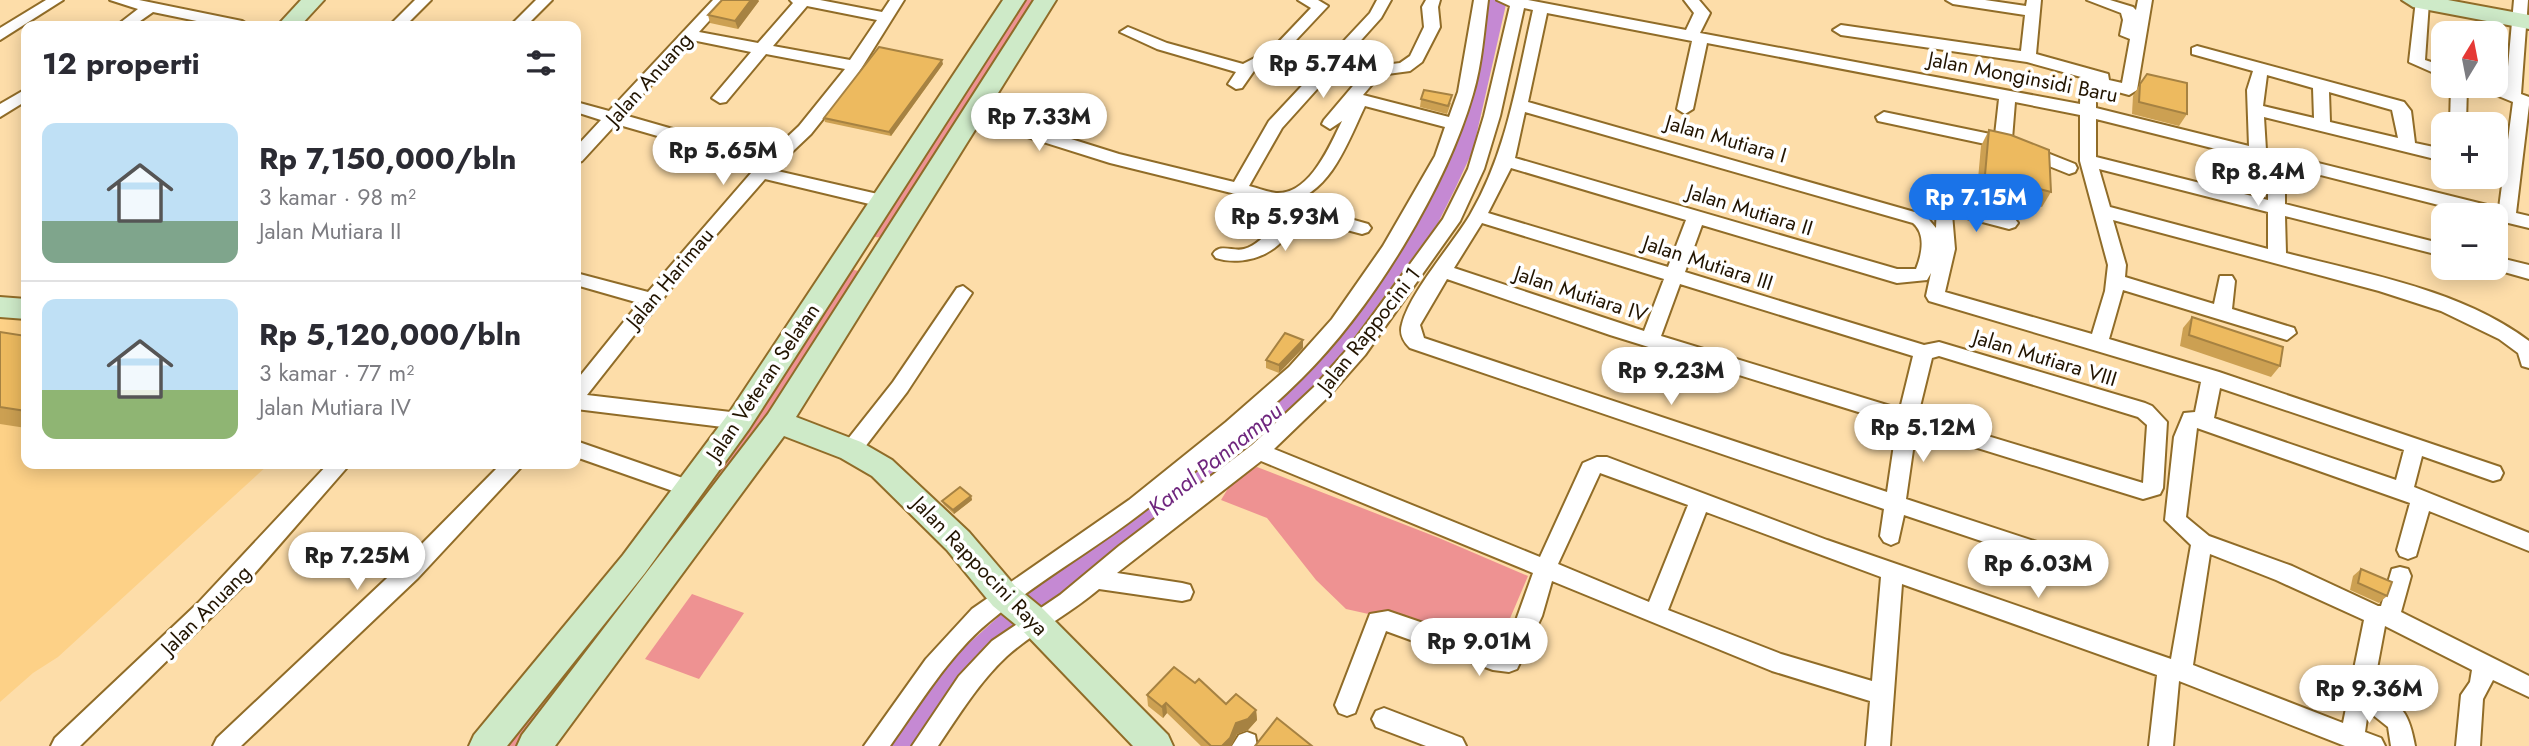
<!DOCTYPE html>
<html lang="id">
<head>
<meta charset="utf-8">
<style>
  body { margin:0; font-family:Jost,sans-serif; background:#f2f2f3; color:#2b2b33; height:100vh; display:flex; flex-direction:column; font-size:26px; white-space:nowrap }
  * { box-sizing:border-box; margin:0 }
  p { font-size:23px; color:#7c7c81 }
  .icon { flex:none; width:38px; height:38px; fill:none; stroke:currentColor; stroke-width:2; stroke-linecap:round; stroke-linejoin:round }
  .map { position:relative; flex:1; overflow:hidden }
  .drawer { position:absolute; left:21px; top:21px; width:560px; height:448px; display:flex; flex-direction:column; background:#fff; border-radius:14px; box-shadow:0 4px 18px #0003 }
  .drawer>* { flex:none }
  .needle { width:46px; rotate:10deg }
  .tools { position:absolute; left:2431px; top:21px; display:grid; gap:14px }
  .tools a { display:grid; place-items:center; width:77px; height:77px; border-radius:14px; background:#fff; box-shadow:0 4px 18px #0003; font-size:35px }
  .price { position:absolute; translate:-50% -60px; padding:0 16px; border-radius:24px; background:#fff; color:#222; font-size:23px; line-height:46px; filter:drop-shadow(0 2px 4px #0008) }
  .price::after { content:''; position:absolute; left:50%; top:42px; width:21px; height:16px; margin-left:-10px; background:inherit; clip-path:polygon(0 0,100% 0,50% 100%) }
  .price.active { background:#1a73e8; color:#fff }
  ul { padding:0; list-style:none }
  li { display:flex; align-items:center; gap:21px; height:175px; padding:0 21px }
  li+li { border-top:2px solid #e1e1e2 }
  li span { display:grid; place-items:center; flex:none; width:196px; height:140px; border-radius:14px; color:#555 }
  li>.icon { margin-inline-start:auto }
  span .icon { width:84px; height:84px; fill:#fffc; stroke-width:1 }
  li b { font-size:30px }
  h2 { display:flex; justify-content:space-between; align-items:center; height:84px; padding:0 21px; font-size:30px }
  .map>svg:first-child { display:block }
  .built { fill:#fdd187 }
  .green { fill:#ee9292 }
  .water { fill:#c589d3 }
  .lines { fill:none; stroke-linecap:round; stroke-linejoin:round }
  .street-casing { stroke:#906c28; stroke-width:4 }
  .secondary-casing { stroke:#906c28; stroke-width:4 }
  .street { fill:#fff; fill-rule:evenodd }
  .secondary { fill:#ceeac8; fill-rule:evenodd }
  .wall { fill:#cca052 }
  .shaded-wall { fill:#a68242 }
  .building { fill:#edba5f; stroke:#a68242; stroke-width:2 }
  .labels { text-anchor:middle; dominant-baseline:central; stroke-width:7; stroke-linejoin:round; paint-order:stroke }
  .street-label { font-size:21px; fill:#221400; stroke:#fff }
  .water-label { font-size:23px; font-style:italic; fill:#6f267e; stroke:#fff }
</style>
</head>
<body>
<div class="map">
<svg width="2529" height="746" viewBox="0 0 2529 746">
  <rect width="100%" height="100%" fill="#fddda9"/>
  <polygon class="built" points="0,317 26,319 26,464 269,464 58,657 33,673 0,702"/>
  <g class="green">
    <polygon points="1017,0 1040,0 886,238 864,236"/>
    <polygon points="843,268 870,273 525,746 490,746"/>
    <polygon points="1257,467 1439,538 1528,576 1494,656 1373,615 1346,609 1316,580 1267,518 1221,500 1235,477"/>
    <polygon points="692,594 744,613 699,679 645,659"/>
  </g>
  <polygon class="water" points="1488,0 1507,0 1473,150 1455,189 1438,223 1334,365 1266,433 1096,571 1011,632 917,746 888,746 945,665 1027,591 1329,343 1449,156"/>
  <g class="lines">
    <g class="street-casing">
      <g id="street">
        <polygon points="46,0 63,0 0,40 0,28"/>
        <polygon points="110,0 139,0 242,21 250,26 221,26 153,12 133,26 116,26 138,9"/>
        <polygon points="415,0 431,0 405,26 389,26"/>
        <polygon points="536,0 552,0 526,26 510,26"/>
        <path d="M713,0H728L699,32L758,43L793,3L790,0H820L882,12L890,0H904L854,80L811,134L773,170L882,195L891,201L882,207L765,179L687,268L587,395L739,413L746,415L749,421L746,427L739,429L576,409V381L639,303L576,285V273L648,292L758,165L616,124L582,161L576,163V147L601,120L576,112V102L609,111ZM807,6L877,20L850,60L773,46ZM692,40L751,52L712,98L720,103L726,102L766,54L845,69L799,126L767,156L624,115Z"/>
        <polygon points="1298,0 1318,0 1328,6 1282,55 1256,68 1242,88 1236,89 1228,84 1236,72 1157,49 1120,32 1128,27 1133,29 1167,43 1243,64 1272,49 1311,8"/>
        <path d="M1377,0H1391L1381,18L1282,128L1249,186C1258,188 1267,192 1276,193C1310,195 1330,145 1342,121L1330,129L1322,124L1324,120L1369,67L1400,63L1410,56L1424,27L1422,7L1426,0H1440L1438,7L1440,27L1422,62L1410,71L1380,75L1363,95L1449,117L1458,92L1474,0H1488C1484,31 1482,64 1473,94C1446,188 1372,309 1302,378C1254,426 1198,469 1144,511C1094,550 1038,581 989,622C949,655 920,704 890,746H864L926,659L972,609L1129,500L1226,422L1289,367L1332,319L1383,246L1435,156L1445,127L1365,106C1348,141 1332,191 1290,202L1368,224L1371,228L1368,232L1362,234L1294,216C1289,251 1247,268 1216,258L1213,254C1220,243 1233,252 1244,249C1259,245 1270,230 1277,219L1276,208L1272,203L1110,163L967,118V110H979L1119,154L1234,182L1269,121L1370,13Z"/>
        <path d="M1497,0H1528L1686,30L1694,13L1684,0H1699L1710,13L1700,33L2080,104L2081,77L2027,62L1841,35L1833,30L1841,25L2021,51L2025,15L1953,4L1946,0H1985L2026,6L2027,0H2041L2036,54L2108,74L2109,80L2122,83L2130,39L2120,35L2123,20L2121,13L2087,0H2110L2133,7L2136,10L2138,0H2152L2137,90L2129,95L2096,86V108L2249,146L2247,90L2253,71L2192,54V48L2197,46L2404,102L2411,111L2415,143L2443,149V161L2264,117L2266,150L2499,208L2513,102L2474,86L2496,85L2506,89L2514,0H2528L2521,94L2529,97V105L2516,213L2529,216V228L2496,220V215H2478L2285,166V204L2443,244V256L2285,216L2286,253C2367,274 2461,290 2529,341V368L2522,366L2518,353L2499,339L2441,311L2379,291L2113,220L2126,265L2125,277L2214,304L2220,276H2232L2235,281L2232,309L2294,328L2296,333L2287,340L2123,290L2109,339L2219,372L2500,467L2503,473L2500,479L2493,481L2422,456L2414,487L2529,533V551L2429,511L2416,556L2408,559L2400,556L2397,550L2410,503L2197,428L2186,517L2209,536L2292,566L2378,606H2381L2392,569L2400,567L2408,569L2411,576L2401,612L2529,676V697L2493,680L2483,699L2480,746H2456L2461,695L2470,682L2472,670L2385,626L2373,690C2403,705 2409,713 2415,746H2391L2388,727L2368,711L2365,732L2381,738L2385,746H2345L2179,681L2173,746H2149L2157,675L1902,584L1890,746H1866L1870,701L1772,671L1552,581L1542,616L1517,669L1509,672L1493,670L1386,631L1355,713L1347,716L1339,713L1335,705L1370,614L1388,611L1505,651L1533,573L1261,461L1117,573L1182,583L1190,585L1193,592L1190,599L1182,601L1099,589C1070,614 1035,631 1007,656C979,682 959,715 938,746H912L959,676L992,641L1060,595L1119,546L1252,445L1314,387L1351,345L1443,219L1468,169L1484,116L1510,6ZM1524,8L1533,10C1517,80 1507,152 1470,215C1452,245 1410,292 1402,324C1399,334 1403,341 1410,348L1884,509L1880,536L1884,542L1891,545L1898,542L1904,515L2035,559L2043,556L2046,550L2043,544L1906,499L1916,429L2143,499L2160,494L2163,488L2167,422L2152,406L2145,403L1939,342L1924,345L1685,272L1702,225L1897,283L1927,280L1931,273L1926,296L1929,301L2201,382L2195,412L2184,413L2174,437L2165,520L2191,545L2171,659L1827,540L1607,457H1597L1583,463L1540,557L1274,449L1328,397L1365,355L1460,221L1484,169L1500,116ZM1547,13L1692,41L1677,109L1685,114L1693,109L1707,43L1999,99L1995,135L1884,112L1876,117L1878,121L2004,148L2069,174L2075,172L2077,168L2075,164L2012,139L2015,102L2080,115V161L2108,265L2105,291L2092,334L1945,292L1955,249L1952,214L2009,229L2015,227L2018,223L2015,219L1950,201L1937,204L1936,228L1925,215L1528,102ZM2267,75L2313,88L2314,118L2263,106ZM2329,92L2392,110L2398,138L2330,122ZM1525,112L1913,223C1926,234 1922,254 1916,269H1897L1515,158ZM2096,119L2268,162V200L2096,157ZM1511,168L1686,220L1668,267L1488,213ZM2099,169L2268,212V249L2110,207ZM1482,223L1664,279L1644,331L1454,268ZM1447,279L1610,335L1897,424L1887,492L1424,338L1420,325ZM1680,284L1913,356L1900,409L1661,336ZM1939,356L2138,417L2147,425L2143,483L1918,415L1932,358ZM2220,388L2404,450L2396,480L2214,418ZM1600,473L1688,505L1649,602L1558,564ZM1706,512L1881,577L1872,681L1781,654L1668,610ZM2210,554L2276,580L2364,620L2343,723L2193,665Z"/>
        <polygon points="2416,0 2429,2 2425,60 2443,66 2443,77 2409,62"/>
        <polygon points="2451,86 2467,86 2466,124 2450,124"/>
        <polygon points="26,89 26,101 0,117 0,104"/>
        <polygon points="2496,257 2529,265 2529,279 2490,268 2496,268"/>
        <polygon points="963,286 972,293 907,392 858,456 844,456 841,450 844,444 893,382 957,288"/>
        <polygon points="576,441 697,483 700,489 697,495 690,497 576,457"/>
        <polygon points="328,464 350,464 248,581 80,746 51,746 55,738 198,603"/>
        <polygon points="501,464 524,464 418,578 241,746 213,746 217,738 402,564"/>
        <polygon points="1384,708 1462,738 1466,746 1426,746 1376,727 1372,719 1376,711"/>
        <polygon points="1247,732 1255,735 1257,746 1232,746 1239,735"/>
      </g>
    </g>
    <g class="secondary-casing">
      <g id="secondary">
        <polygon points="301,0 324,0 300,26 277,26"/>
        <polygon points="1003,0 1025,0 749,429 645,573 507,746 469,746 474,735 623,555 729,413"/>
        <polygon points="1034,0 1056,0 796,417 861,442 892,460 969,532 1015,586 1043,609 1168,735 1173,746 1133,746 1021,629 993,606 947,550 872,476 841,458 784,436 555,746 517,746 522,735 768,414"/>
        <polygon points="2402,0 2448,0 2529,15 2529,29 2413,7"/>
        <polygon points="0,297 26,299 26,319 0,317"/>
      </g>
    </g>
    <use href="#street" class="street"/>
    <use href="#secondary" class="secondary"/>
  </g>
  <g class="wall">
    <polygon points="722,0 758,0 759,1 738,29 710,23 708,15"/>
    <polygon points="943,64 891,136 825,122 824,118"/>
    <polygon points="2140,84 2187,114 2179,126 2132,114 2133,96"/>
    <polygon points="1421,99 1451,103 1447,114 1420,107"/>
    <polygon points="1989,130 2051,192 2042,207 1977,190 1981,146"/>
    <polygon points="2192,317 2280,366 2271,377 2180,346 2183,328"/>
    <polygon points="0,332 26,336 26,428 0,424"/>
    <polygon points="1303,340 1303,348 1279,373 1266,368 1266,360"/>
    <polygon points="971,496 972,500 954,514 944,505 942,501"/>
    <polygon points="2361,569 2387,596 2379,603 2350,590 2353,576"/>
    <polygon points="1195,683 1226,704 1256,710 1257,720 1248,730 1237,734 1231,746 1201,746 1167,713 1163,718 1148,706 1147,695"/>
  </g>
  <g class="shaded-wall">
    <polygon points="751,0 758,0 759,1 738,29 735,21"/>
    <polygon points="942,60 943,64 891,136 889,132"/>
    <polygon points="1303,340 1303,348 1279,373 1279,365"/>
    <polygon points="971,496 972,500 954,514 953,510"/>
    <polygon points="1166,703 1167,713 1163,718 1162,707"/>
    <polygon points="1256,710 1257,720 1248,730 1237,734 1231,746 1222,746 1236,723"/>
  </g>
  <g class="building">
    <polygon points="722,0 751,0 735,21 708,15"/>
    <polygon points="879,47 942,60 889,132 824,118"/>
    <polygon points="2147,74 2187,83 2187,114 2139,102 2140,84"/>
    <polygon points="1424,90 1452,95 1448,106 1421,99"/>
    <polygon points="1989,130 2011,135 2049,150 2051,192 1985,175"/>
    <polygon points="2192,317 2283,347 2280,366 2189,335"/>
    <polygon points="0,332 26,336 26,411 0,407"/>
    <polygon points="1285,333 1303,340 1279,365 1266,360"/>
    <polygon points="960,487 971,496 953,510 942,501"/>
    <polygon points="2361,569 2392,582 2387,596 2358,583"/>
    <polygon points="1174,667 1195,683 1199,679 1226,704 1236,694 1256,710 1248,719 1236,723 1230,738 1222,746 1211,746 1166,703 1162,707 1147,695"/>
    <polygon points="1277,718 1312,746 1255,746"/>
  </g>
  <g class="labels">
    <g class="street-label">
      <text transform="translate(2023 77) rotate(11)">Jalan Monginsidi Baru</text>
      <text transform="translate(649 79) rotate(-48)">Jalan Anuang</text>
      <text transform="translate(1726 139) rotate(16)">Jalan Mutiara I</text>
      <text transform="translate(1750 210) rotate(17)">Jalan Mutiara II</text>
      <text transform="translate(1708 263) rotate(18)">Jalan Mutiara III</text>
      <text transform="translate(670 278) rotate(-50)">Jalan Harimau</text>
      <text transform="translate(1581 294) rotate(18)">Jalan Mutiara IV</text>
      <text transform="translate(1369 330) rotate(-52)">Jalan Rappocini 1</text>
      <text transform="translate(2045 358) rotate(17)">Jalan Mutiara VIII</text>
      <text transform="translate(763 382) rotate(-56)">Jalan Veteran Selatan</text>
      <text transform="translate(980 566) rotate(46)">Jalan Rappocini Raya</text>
      <text transform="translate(206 610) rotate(-45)">Jalan Anuang</text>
    </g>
    <g class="water-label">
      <text transform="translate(1215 459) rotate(-39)">Kanal Pannampu</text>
    </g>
  </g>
</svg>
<div class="tools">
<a><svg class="needle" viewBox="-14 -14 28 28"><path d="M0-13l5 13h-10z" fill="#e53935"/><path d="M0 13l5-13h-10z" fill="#7c7c81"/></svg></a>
<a>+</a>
<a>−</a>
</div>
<b class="price" style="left:1323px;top:100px">Rp 5.74M</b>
<b class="price" style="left:1039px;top:153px">Rp 7.33M</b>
<b class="price" style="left:723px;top:187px">Rp 5.65M</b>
<b class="price" style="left:2258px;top:208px">Rp 8.4M</b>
<b class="price active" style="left:1976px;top:234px">Rp 7.15M</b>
<b class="price" style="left:1285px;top:253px">Rp 5.93M</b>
<b class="price" style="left:1671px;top:407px">Rp 9.23M</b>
<b class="price" style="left:1923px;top:464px">Rp 5.12M</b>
<b class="price" style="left:357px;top:592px">Rp 7.25M</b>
<b class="price" style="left:2038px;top:600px">Rp 6.03M</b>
<b class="price" style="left:1479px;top:678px">Rp 9.01M</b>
<b class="price" style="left:2369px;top:725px">Rp 9.36M</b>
<section class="drawer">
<h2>12 properti<svg class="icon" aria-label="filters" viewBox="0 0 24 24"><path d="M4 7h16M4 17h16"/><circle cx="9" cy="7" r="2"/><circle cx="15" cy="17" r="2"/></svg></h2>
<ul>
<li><span style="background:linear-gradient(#bfe0f5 70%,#7fa58c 0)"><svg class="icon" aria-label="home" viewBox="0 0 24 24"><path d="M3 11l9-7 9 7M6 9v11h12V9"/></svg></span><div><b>Rp 7,150,000/bln</b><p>3 kamar · 98 m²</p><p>Jalan Mutiara II</p></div></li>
<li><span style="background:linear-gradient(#bfe0f5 65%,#8fb573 0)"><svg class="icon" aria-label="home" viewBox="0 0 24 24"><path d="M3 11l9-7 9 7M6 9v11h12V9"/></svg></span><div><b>Rp 5,120,000/bln</b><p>3 kamar · 77 m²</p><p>Jalan Mutiara IV</p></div></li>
</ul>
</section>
</div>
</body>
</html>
